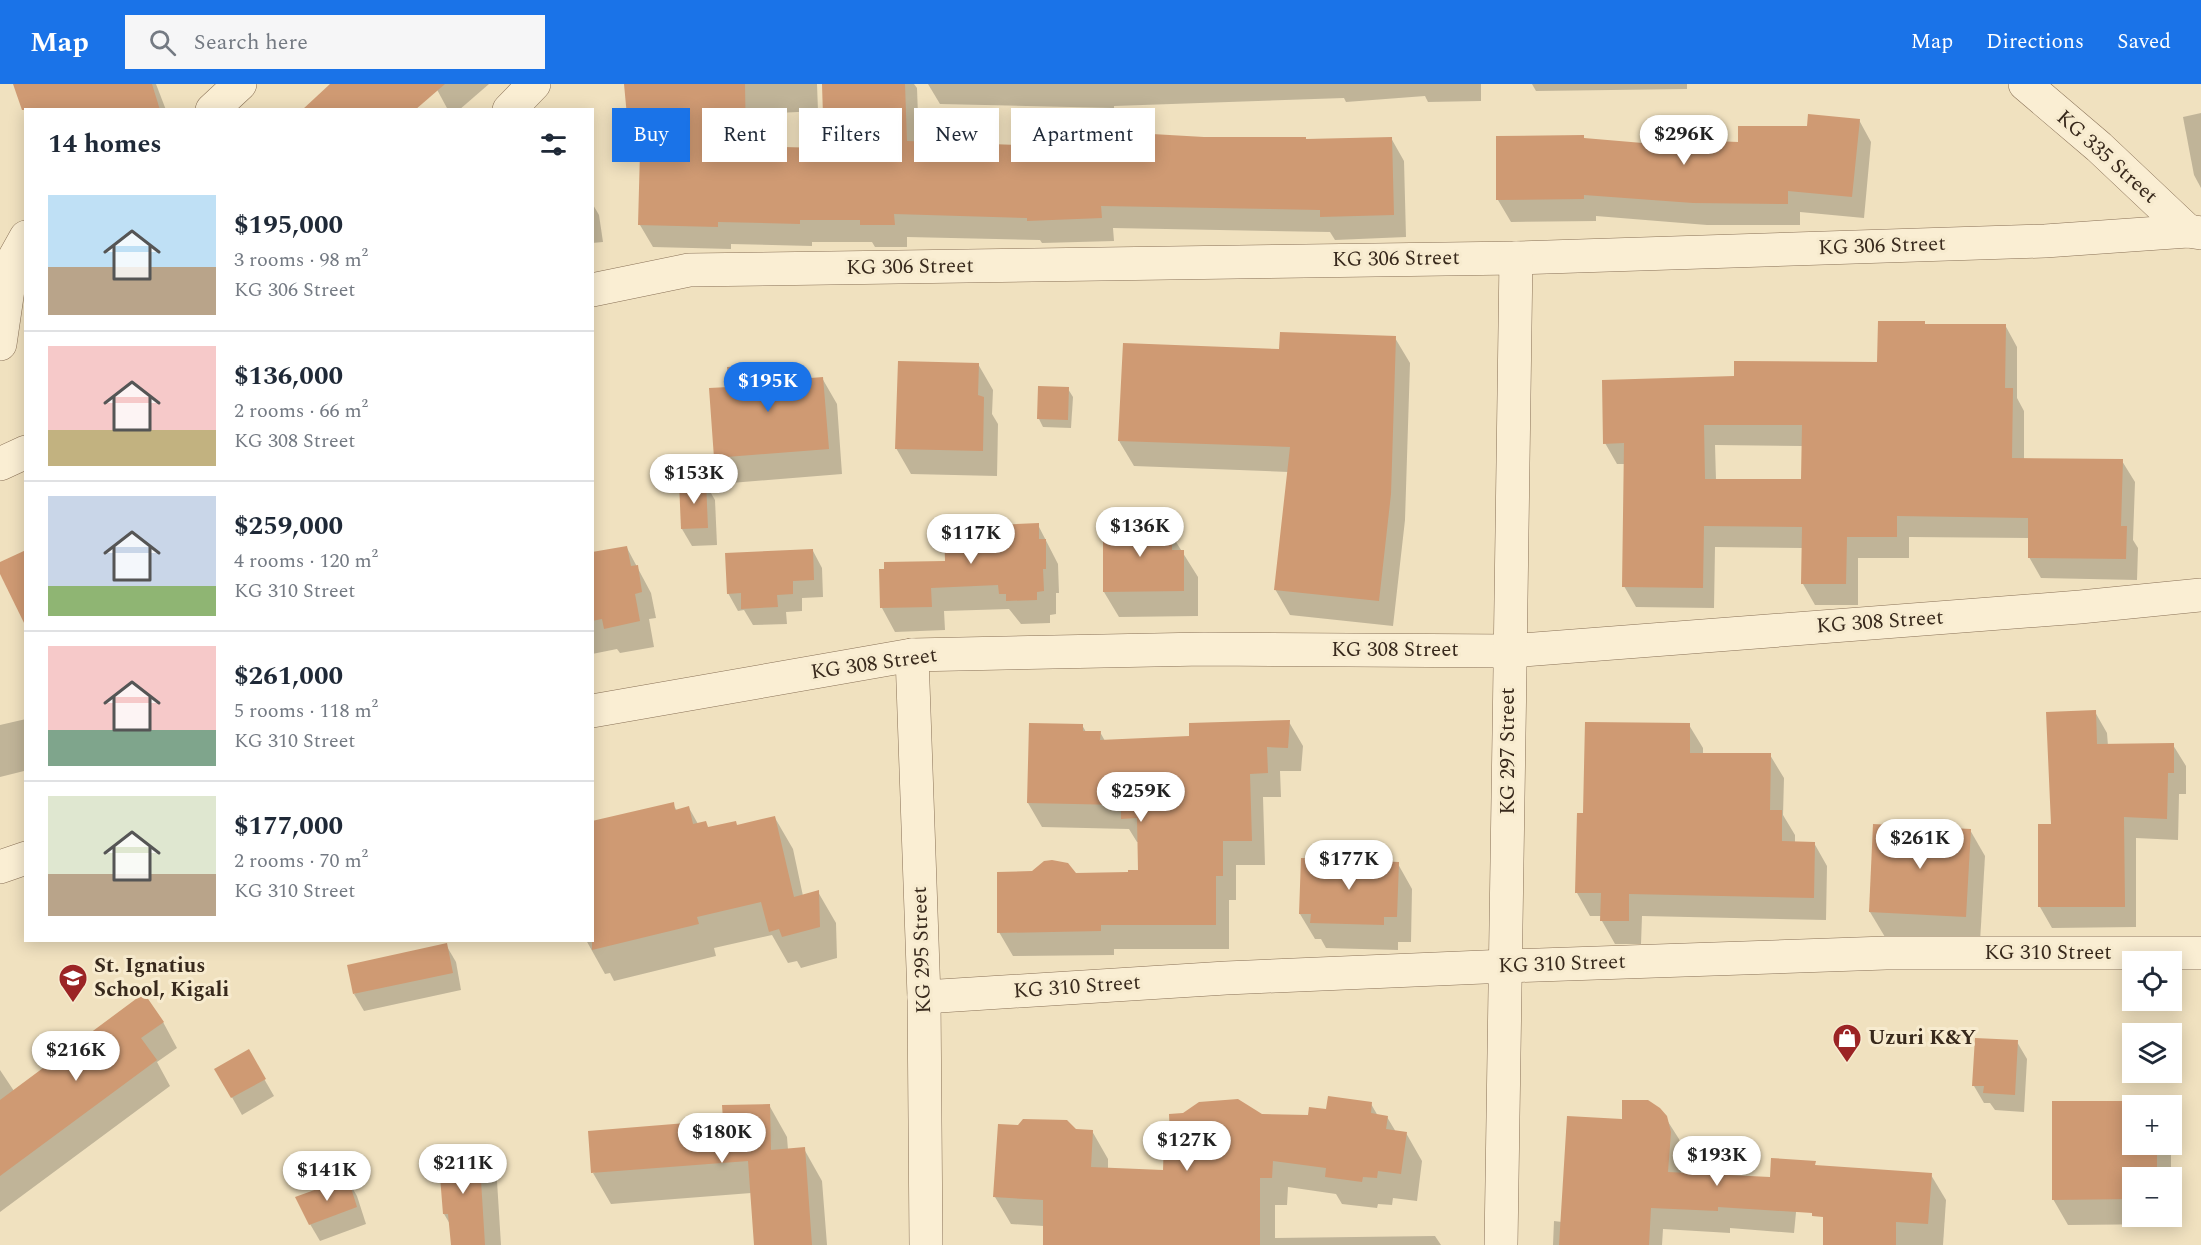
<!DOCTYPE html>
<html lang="en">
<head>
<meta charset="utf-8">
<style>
  body { margin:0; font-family:Spectral,serif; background:#f6f6f7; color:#1f2937; height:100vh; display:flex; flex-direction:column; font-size:22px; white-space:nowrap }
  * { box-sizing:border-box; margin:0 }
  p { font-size:20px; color:#747a83 }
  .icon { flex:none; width:33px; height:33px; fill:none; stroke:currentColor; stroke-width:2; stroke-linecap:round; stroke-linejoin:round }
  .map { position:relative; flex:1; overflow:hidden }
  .details { position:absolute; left:24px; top:24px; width:570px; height:834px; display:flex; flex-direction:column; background:#fff; border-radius:0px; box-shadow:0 3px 15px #0003 }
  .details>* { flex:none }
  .banner { position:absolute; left:612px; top:24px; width:570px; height:54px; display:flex; gap:12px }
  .buttons { position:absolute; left:2122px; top:867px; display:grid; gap:12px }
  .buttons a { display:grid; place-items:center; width:60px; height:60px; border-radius:0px; background:#fff; box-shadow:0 3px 15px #0003; font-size:30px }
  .price { position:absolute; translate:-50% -51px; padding:0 14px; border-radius:21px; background:#fff; color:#222; font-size:20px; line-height:39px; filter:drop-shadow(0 2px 3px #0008) }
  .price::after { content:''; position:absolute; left:50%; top:36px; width:18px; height:14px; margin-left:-9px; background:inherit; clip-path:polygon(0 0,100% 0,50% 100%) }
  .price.selected { background:#1a73e8; color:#fff }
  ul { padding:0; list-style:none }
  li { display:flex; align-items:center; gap:18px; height:150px; padding:0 24px }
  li+li { border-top:2px solid #e0e1e3 }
  li span { display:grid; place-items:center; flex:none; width:168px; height:120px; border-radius:0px; color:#555 }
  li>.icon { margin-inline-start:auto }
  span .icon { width:72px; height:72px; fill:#fffc; stroke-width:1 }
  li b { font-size:26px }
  h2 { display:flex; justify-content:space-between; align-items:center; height:72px; padding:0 24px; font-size:26px }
  .chip { padding:0 21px; border-radius:0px; background:#fff; box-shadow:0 3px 15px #0003; font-size:21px; line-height:54px }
  .chip.selected { background:#1a73e8; color:#fff }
  header { display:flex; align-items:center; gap:36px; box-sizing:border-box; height:84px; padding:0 30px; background:#1a73e8; color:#fff }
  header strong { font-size:28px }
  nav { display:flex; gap:33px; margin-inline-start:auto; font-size:21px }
  .search { width:420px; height:54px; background:#f6f6f7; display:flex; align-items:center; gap:15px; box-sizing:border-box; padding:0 21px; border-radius:0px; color:#747a83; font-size:22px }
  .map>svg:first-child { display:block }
  .shadow { fill:#0003; fill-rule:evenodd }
  .building { fill:#cf9a73; fill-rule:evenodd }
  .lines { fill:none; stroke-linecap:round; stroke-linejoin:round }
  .street-casing { stroke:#897157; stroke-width:34 }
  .street { stroke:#faeed3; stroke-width:33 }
  .labels { text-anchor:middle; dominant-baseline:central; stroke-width:6; stroke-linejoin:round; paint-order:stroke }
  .street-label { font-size:21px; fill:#38291c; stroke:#f7ebcf }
  .poi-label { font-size:21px; font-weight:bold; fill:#38291c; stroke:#f7ebcf; text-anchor:start }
</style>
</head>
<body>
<header>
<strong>Map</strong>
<div class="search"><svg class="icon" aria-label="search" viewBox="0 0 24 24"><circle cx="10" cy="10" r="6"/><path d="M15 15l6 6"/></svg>Search here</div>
<nav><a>Map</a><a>Directions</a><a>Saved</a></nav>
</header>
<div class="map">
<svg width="2201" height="1161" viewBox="0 0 2201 1161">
  <rect width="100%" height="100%" fill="#f0e1bf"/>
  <g class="shadow">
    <polygon points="54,0 156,0 166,26 103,26"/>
    <polygon points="434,0 489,0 459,26 448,26"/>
    <polygon points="625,0 817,0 818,27 758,30 758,63 825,66 823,0 914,0 917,4 919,59 1018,63 1089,60 1095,70 1306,57 1391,54 1404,77 1406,153 1335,156 1330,148 1113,144 1114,157 1042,159 1040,156 907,153 907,163 875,163 872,158 812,158 812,162 731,160 731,165 653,163 640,141 642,54 629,31"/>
    <polygon points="928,0 1481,0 1481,17 1428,18 1425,12 1346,18 1344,14 1114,22 1114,24 940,20"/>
    <polygon points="1532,0 1687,0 1687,5 1536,7"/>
    <polygon points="2201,29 2201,104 2194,91 2183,33"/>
    <polygon points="1859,36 1871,58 1864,134 1800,128 1800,141 1707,141 1596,132 1596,137 1511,138 1498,116 1583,52 1585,56 1715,67 1739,59 1808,44"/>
    <polygon points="592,119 599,131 603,158 592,159"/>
    <path d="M1925,241H2005L2017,263V314L2024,327V376L2122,377L2135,398L2133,456L2138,464L2137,496L2041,494L2029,473V454L1909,453V474H1858V521H1815L1803,500V464L1715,463L1714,524L1636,523L1624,502L1625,380H1617L1605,359L1735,294L1879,280ZM1715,361L1803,362L1802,397L1716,396Z"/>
    <polygon points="1395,254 1410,279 1405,436 1393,542 1290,531 1275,505 1289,388 1134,382 1119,357 1281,266"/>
    <polygon points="978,280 993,306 992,330 998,340 997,392 911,390 896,364"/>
    <polygon points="780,281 789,297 822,294 837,320 842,390 731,399 716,373 730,304"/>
    <polygon points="1068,305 1073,313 1071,344 1043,343 1039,335"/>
    <polygon points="705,399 715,416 717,461 692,462 682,445"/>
    <polygon points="1151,436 1159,450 1171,450 1198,493 1198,532 1119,533 1104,508"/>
    <polygon points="1038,441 1058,480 1059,509 1056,509 1056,530 1050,531 1050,539 1021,540 1009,525 944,527 945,546 895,548 882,524 881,486 947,478 999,443"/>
    <polygon points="627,464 651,509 656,534 649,535 654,563 620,569 617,565 592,570 592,470"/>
    <polygon points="813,467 822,484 823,513 802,514 802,527 786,528 787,540 753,541 744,526 738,527 728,509"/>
    <polygon points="2095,628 2107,649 2108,662 2173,661 2186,682 2186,710 2179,710 2178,756 2136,754 2136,843 2052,844 2040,823 2052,741"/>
    <polygon points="26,635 26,691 24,687 0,693 0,641"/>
    <polygon points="1289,638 1303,662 1301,687 1280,687 1281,713 1263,713 1265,781 1236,781 1236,816 1229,816 1229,865 1114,865 1114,871 1013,872 999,848 1075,791 1129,790 1140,787 1139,758 1137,758 1129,745 1042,743 1028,719 1082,641 1086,648 1100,648 1105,657 1191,654"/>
    <polygon points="1689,641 1703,664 1703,670 1770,671 1784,694 1783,731 1795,751 1795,759 1814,759 1827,782 1826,836 1642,832 1641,860 1615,860 1602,837 1602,832 1590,832 1577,809 1585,731"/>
    <polygon points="673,720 677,727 689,724 698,740 709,745 738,742 775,734 793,765 803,812 818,808 836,839 837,874 801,884 797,877 788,879 772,851 714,864 716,872 614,897 610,889 605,890 586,856 592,856"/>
    <polygon points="1970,746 1985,772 1980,858 1885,853 1870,828"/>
    <polygon points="1398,780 1412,805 1411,858 1398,858 1398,866 1326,864 1321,855 1315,855 1300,830"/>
    <polygon points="446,861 456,878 461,906 364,927 354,910"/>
    <polygon points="163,938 177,964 157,978 170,1002 0,1128 0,986 14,1007"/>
    <polygon points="2017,958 2027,975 2024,1028 1995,1026 1990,1019 1984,1019 1974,1002"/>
    <polygon points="248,967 274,1012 242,1031 216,985"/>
    <polygon points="2054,1018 2157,1018 2159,1022 2133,1022 2133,1060 2171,1060 2171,1094 2133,1094 2133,1132 2171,1132 2171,1140 2068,1141 2053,1115"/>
    <polygon points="1371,1020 1378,1032 1387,1033 1396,1048 1406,1049 1422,1077 1417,1117 1393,1114 1392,1121 1378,1120 1377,1124 1342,1120 1336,1110 1288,1103 1287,1121 1275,1121 1275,1154 1435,1152 1441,1161 1044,1161 1044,1142 1011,1140 995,1113 1075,1046 1092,1047 1108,1075 1108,1085 1165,1088 1261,1032 1309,1033 1327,1027"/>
    <polygon points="769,1021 787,1053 788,1066 804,1065 822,1097 827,1161 755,1161 751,1109 611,1120 593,1089"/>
    <polygon points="1665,1033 1679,1055 1683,1072 1681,1091 1797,1118 1794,1149 1730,1144 1730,1149 1663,1145 1662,1161 1553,1161 1554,1137 1562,1138 1623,1036"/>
    <polygon points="479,1065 497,1097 501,1161 452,1161 450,1140 444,1130"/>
    <polygon points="1931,1091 1946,1116 1943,1161 1824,1161"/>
    <polygon points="347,1095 357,1112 366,1140 320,1157 310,1140"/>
  </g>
  <g class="building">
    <polygon points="13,0 152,0 160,26 22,26"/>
    <polygon points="330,0 445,0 415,26 302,26"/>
    <polygon points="624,0 745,0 746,62 824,64 822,0 905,0 907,57 1018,61 1090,58 1090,69 1138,67 1141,57 1152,58 1152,50 1204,53 1306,53 1306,55 1392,53 1394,131 1320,133 1320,126 1101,122 1102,134 1027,137 1027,134 894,130 895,141 860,141 860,136 800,136 800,140 718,138 718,143 638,141 641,30 627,32"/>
    <polygon points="1808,30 1860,35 1852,113 1788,107 1788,120 1693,119 1584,111 1584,115 1496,116 1496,52 1584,51 1584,54 1713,65 1714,57 1738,58 1738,42 1807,42"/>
    <path d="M1878,237H1925V240H2006L2005,304H2013L2012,374L2123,375L2121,442H2127L2126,475L2028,474V434L1897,432V453H1847L1846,500H1801L1802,443L1704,442L1703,504L1622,503L1624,359L1603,360L1602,296L1734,292V277L1877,278ZM1704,341H1802L1801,395H1705Z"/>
    <polygon points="1280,248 1396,252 1391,410 1379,517 1274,506 1290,363 1118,357 1123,259 1279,265"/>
    <polygon points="898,277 979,279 978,311 984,313 983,367 895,365"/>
    <polygon points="781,279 786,296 823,293 829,365 714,374 709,304 729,303 727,283"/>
    <polygon points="1038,302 1069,303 1068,336 1037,335"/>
    <polygon points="706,397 708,444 681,445 679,398"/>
    <polygon points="1103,434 1152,435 1152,448 1172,448 1172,466 1184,466 1184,507 1103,508"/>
    <polygon points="998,438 998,441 1039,439 1039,455 1046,455 1046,485 1043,485 1044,507 1037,508 1037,516 1006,517 1006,510 999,510 998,501 931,504 932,523 880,524 879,485 884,485 884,478 945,477 944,440"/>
    <polygon points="627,462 631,482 638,481 642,508 635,510 640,537 604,545 602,535 592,537 592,468"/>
    <polygon points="813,465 814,496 793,497 793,510 777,511 778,523 741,525 741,509 727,510 725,469"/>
    <polygon points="26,466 26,543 0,490 0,478"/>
    <polygon points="2096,626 2097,660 2174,659 2174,689 2168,689 2167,735 2124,733 2125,823 2038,823 2038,740 2051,740 2046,628"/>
    <polygon points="1290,636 1288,664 1267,663 1268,689 1250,690 1252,757 1223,757 1223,792 1216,792 1216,841 1101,841 1101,847 997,849 997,788 1032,787 1044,777 1052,776 1068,779 1076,789 1128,788 1128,786 1138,786 1137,734 1121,735 1121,721 1027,719 1029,639 1083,640 1083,647 1101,647 1100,656 1189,652 1189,639"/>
    <polygon points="1585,638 1690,639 1690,669 1771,669 1770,726 1782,726 1782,757 1815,758 1814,814 1629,810 1629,837 1600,837 1601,809 1575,809 1577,729 1583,729"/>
    <polygon points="674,718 675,726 689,722 693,740 706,737 708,743 736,737 737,741 775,732 794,813 819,806 820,843 782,853 779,845 769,848 761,818 697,833 699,840 592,866 592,737"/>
    <polygon points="1873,740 1971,745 1966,833 1869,828"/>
    <polygon points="1301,774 1399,778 1397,833 1384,833 1384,841 1310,839 1311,830 1299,830"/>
    <polygon points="447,859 453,889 353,910 347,881"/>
    <polygon points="144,909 164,938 141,954 157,976 0,1092 0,1016"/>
    <polygon points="1975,954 2018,956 2015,1011 1983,1009 1984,1002 1972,1002"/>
    <polygon points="249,965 266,995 231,1014 214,985"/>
    <polygon points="1328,1012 1372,1018 1371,1029 1388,1032 1386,1045 1407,1048 1401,1090 1378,1087 1377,1094 1363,1093 1362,1098 1325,1093 1326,1084 1273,1077 1272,1094 1260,1094 1260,1161 1043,1161 1043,1116 993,1113 998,1040 1018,1041 1023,1035 1067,1036 1076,1045 1093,1046 1091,1083 1163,1086 1164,1056 1170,1053 1169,1030 1183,1029 1199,1018 1238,1015 1262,1030 1308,1031 1309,1023 1326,1025"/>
    <polygon points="1622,1016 1648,1016 1660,1024 1667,1032 1671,1048 1668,1088 1770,1093 1771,1074 1816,1077 1815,1081 1932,1089 1928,1140 1896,1138 1896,1161 1823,1161 1823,1133 1812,1132 1812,1129 1718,1123 1718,1127 1651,1124 1649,1161 1559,1161 1567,1032 1622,1035"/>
    <polygon points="2052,1017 2158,1017 2158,1022 2133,1022 2133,1060 2157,1060 2157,1094 2133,1094 2133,1115 2052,1116"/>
    <polygon points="770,1020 771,1066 805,1063 812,1161 754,1161 748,1077 591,1089 588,1047 723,1036 722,1021"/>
    <polygon points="479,1064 485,1161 451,1161 448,1130 443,1130 438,1067"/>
    <polygon points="348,1094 357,1123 309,1141 295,1113"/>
  </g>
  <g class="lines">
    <g class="street-casing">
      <g id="street">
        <polyline points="2025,0 2099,63 2188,147"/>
        <polyline points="212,26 240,0"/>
        <polyline points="509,26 534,0"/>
        <polyline points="592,206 689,186 1516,174 2045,157 2188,147 2201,149"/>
        <polyline points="0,260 12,178 26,153"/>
        <polyline points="0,380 26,368"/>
        <polyline points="912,571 924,913 926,1161"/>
        <polyline points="592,627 912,571 1204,565 1509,567 2080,523 2201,511"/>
        <polyline points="0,783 26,774"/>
        <polyline points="924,913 1226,894 1507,882 1886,869 2201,869"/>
        <path d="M1501,1161C1508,832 1510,503 1516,174"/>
      </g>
    </g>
    <use href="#street" class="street"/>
  </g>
  <defs>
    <g id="school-pin" transform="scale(1.5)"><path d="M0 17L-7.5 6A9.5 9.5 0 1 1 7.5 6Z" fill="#9b2425" stroke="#f7ebcf"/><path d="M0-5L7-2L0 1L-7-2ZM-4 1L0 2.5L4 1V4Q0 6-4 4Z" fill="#fff"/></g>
    <g id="shop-pin" transform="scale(1.5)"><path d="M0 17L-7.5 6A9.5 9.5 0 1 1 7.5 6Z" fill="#9b2425" stroke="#f7ebcf"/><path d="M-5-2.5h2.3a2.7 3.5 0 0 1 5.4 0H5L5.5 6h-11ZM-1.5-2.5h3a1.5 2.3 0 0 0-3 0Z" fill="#fff"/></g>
  </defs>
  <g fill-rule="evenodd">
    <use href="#school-pin" x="73" y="894"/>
    <use href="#shop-pin" x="1847" y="954"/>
  </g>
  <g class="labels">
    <g class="street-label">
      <text transform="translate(2107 73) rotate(42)">KG 335 Street</text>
      <text transform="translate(1882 162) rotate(-2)">KG 306 Street</text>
      <text transform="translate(1396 175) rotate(-1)">KG 306 Street</text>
      <text transform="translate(910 183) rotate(-1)">KG 306 Street</text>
      <text transform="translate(1880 538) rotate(-4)">KG 308 Street</text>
      <text x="1395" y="566">KG 308 Street</text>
      <text transform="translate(874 580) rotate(-8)">KG 308 Street</text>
      <text transform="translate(1508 667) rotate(-90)">KG 297 Street</text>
      <text transform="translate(922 866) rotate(-92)">KG 295 Street</text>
      <text x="2048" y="869">KG 310 Street</text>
      <text transform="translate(1562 880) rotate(-2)">KG 310 Street</text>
      <text transform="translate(1077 903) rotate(-4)">KG 310 Street</text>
    </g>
    <g class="poi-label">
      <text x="94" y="882">St. Ignatius<tspan x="94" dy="24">School, Kigali</tspan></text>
      <text x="1868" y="954">Uzuri K&amp;Y</text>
    </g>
  </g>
</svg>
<div class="buttons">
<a><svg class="icon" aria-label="locate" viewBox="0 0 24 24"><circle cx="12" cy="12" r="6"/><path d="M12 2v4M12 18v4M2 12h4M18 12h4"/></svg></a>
<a><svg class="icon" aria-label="layers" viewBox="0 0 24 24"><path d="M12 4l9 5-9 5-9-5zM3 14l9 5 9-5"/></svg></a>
<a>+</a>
<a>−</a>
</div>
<b class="price" style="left:1684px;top:82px">$296K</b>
<b class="price selected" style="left:768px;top:329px">$195K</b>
<b class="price" style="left:694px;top:421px">$153K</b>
<b class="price" style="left:1140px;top:474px">$136K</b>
<b class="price" style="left:971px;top:481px">$117K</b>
<b class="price" style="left:1141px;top:739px">$259K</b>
<b class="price" style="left:1920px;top:786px">$261K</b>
<b class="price" style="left:1349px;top:807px">$177K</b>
<b class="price" style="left:76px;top:998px">$216K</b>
<b class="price" style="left:722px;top:1080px">$180K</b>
<b class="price" style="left:1187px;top:1088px">$127K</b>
<b class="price" style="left:1717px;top:1103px">$193K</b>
<b class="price" style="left:463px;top:1111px">$211K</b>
<b class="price" style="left:327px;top:1118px">$141K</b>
<div class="banner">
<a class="chip selected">Buy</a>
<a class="chip">Rent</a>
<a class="chip">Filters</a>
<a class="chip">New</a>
<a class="chip">Apartment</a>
</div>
<section class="details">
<h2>14 homes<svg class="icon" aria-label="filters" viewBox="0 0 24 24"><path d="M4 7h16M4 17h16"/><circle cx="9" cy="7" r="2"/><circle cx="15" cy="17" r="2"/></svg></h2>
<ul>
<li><span style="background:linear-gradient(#bfe0f5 60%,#b9a48a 0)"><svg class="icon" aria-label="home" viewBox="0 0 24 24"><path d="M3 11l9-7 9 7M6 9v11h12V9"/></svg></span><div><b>$195,000</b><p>3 rooms · 98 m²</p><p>KG 306 Street</p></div></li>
<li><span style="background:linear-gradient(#f6c9c9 70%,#c2b280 0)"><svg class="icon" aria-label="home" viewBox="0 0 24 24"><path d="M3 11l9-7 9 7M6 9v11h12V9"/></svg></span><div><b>$136,000</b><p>2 rooms · 66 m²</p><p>KG 308 Street</p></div></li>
<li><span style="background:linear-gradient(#c9d6e8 75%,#8fb573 0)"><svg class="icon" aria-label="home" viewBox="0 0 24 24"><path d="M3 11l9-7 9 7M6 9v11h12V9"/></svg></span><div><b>$259,000</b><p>4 rooms · 120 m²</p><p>KG 310 Street</p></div></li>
<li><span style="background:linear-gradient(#f6c9c9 70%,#7fa58c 0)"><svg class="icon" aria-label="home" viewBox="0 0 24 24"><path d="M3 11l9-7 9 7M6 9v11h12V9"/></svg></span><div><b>$261,000</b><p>5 rooms · 118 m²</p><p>KG 310 Street</p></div></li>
<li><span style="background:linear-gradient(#dfe7d0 65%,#b9a48a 0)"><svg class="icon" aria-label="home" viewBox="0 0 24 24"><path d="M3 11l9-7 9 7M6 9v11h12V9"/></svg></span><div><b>$177,000</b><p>2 rooms · 70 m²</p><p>KG 310 Street</p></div></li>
</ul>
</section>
</div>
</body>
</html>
